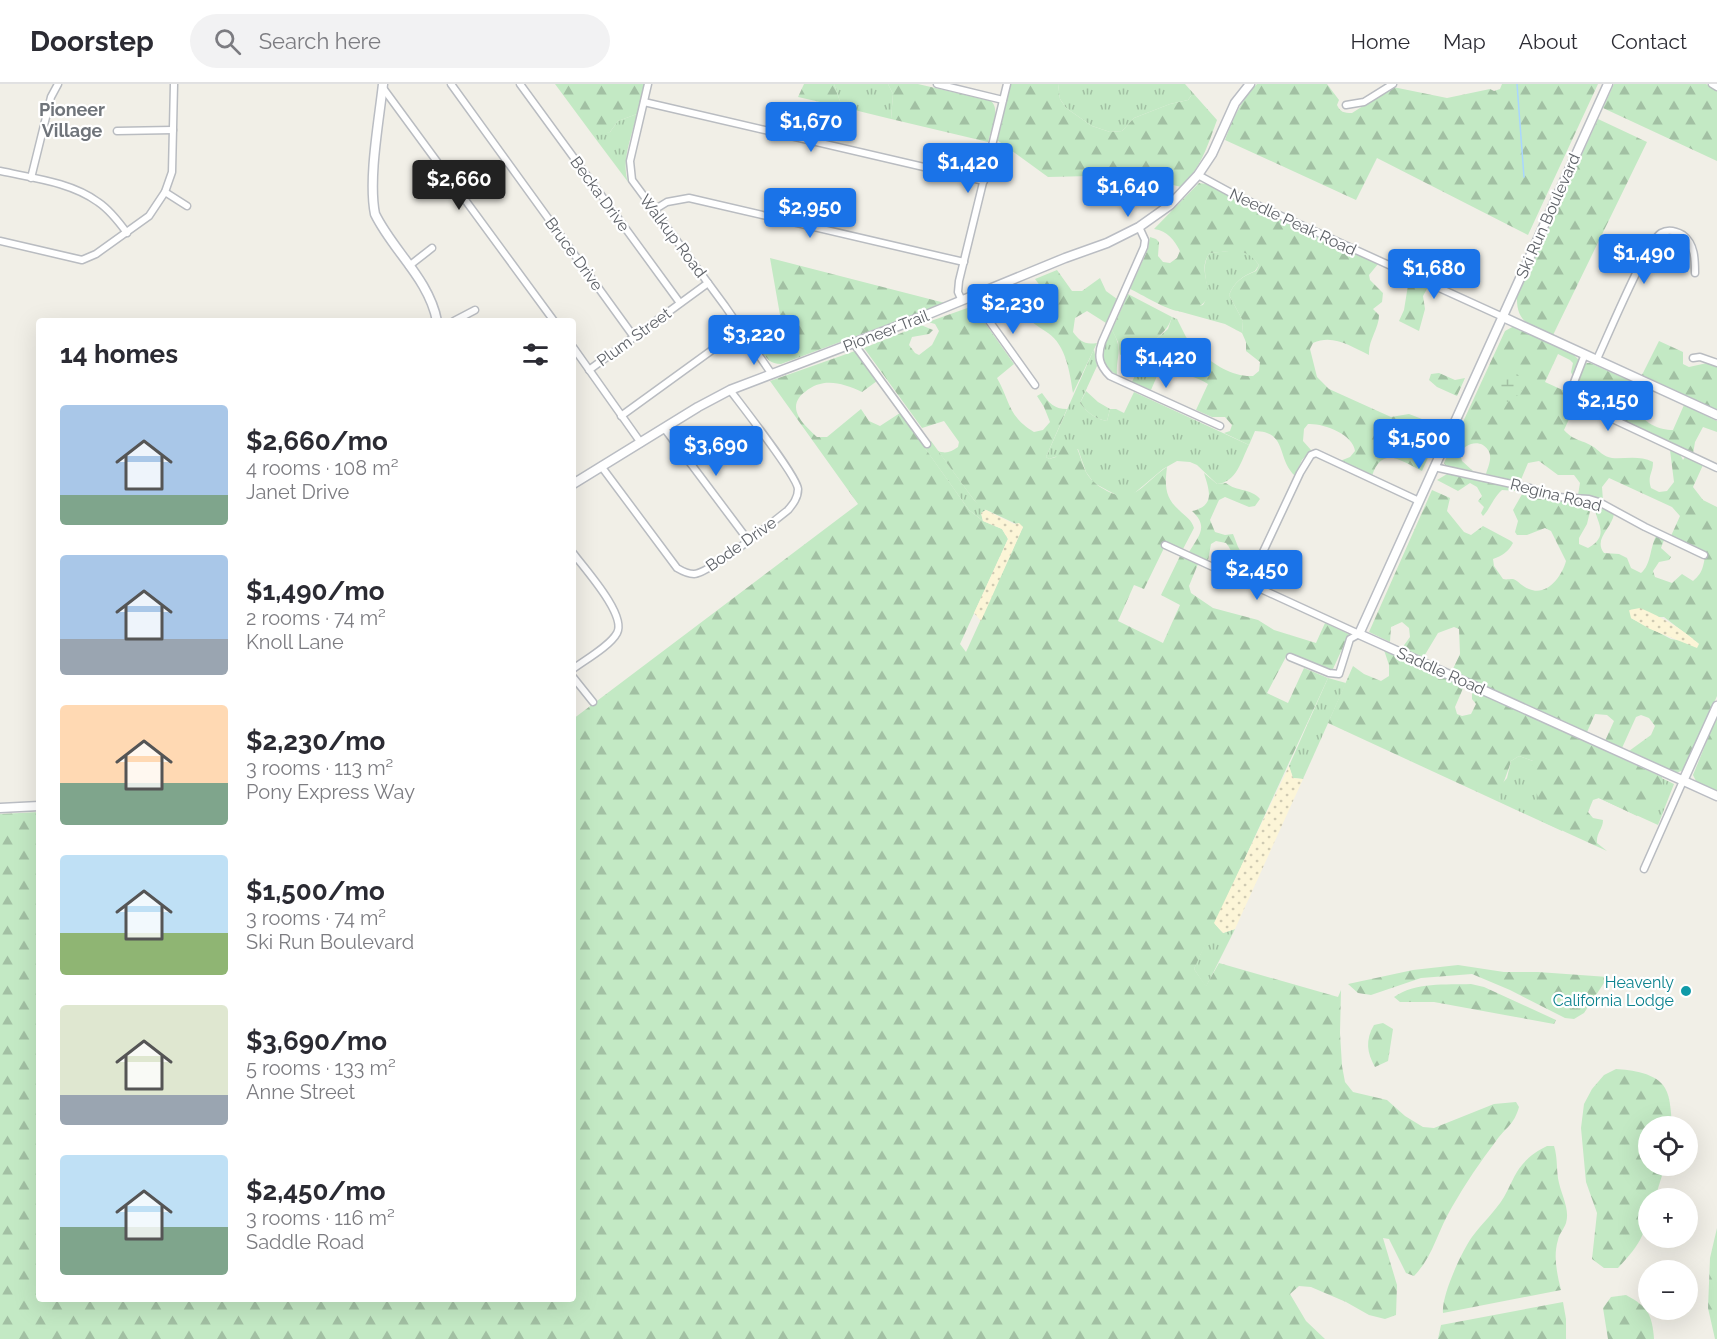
<!DOCTYPE html>
<html lang="en">
<head>
<meta charset="utf-8">
<style>
  body { margin:0; font-family:Raleway,sans-serif; background:#f2f2f3; color:#2b2b33; height:100vh; display:flex; flex-direction:column; font-size:22px; white-space:nowrap }
  * { box-sizing:border-box; margin:0 }
  p { font-size:20px; color:#7c7c81 }
  .icon { flex:none; width:33px; height:33px; fill:none; stroke:currentColor; stroke-width:2; stroke-linecap:round; stroke-linejoin:round }
  .map { position:relative; flex:1; overflow:hidden }
  .sheet { position:absolute; left:36px; top:234px; width:540px; height:984px; display:flex; flex-direction:column; background:#fff; border-radius:6px; box-shadow:0 6px 24px #0002 }
  .sheet>* { flex:none }
  .buttons { position:absolute; left:1638px; top:1032px; display:grid; gap:12px }
  .buttons a { display:grid; place-items:center; width:60px; height:60px; border-radius:50%; background:#fff; box-shadow:0 6px 24px #0002; font-size:30px }
  .price { position:absolute; translate:-50% -51px; padding:0 14px; border-radius:6px; background:#1a73e8; color:#fff; font-size:20px; line-height:39px; filter:drop-shadow(0 2px 3px #0008) }
  .price::after { content:''; position:absolute; left:50%; top:36px; width:18px; height:14px; margin-left:-9px; background:inherit; clip-path:polygon(0 0,100% 0,50% 100%) }
  .price.current { background:#222; color:#fff }
  ul { padding:0; list-style:none }
  li { display:flex; align-items:center; gap:18px; height:150px; padding:0 24px }
  li span { display:grid; place-items:center; flex:none; width:168px; height:120px; border-radius:6px; color:#555 }
  li>.icon { margin-inline-start:auto }
  span .icon { width:72px; height:72px; fill:#fffc; stroke-width:1 }
  li b { font-size:26px }
  h2 { display:flex; justify-content:space-between; align-items:center; height:72px; padding:0 24px; font-size:26px }
  header { display:flex; align-items:center; gap:36px; box-sizing:border-box; height:84px; padding:0 30px; background:#fff; border-bottom:2px solid #e1e1e2 }
  header strong { font-size:28px }
  nav { display:flex; gap:33px; margin-inline-start:auto; font-size:21px }
  .search { width:420px; height:54px; background:#f2f2f3; display:flex; align-items:center; gap:15px; box-sizing:border-box; padding:0 21px; border-radius:33px; color:#7c7c81; font-size:22px }
  .map>svg:first-child { display:block }
  .grass { fill:url(#grass-tufts) }
  .forest { fill:url(#forest-firs); fill-rule:evenodd }
  .wetland { fill:url(#wetland-marsh) }
  .sand { fill:url(#sand-dots) }
  .lines { fill:none; stroke-linecap:round; stroke-linejoin:round }
  .stream { stroke:#a9d6ff; stroke-width:1.5 }
  .street-casing { stroke:#b9bcc1; stroke-width:9 }
  .secondary-casing { stroke:#babdc3; stroke-width:11 }
  .street { stroke:#fff; stroke-width:6 }
  .secondary { stroke:#fff; stroke-width:8 }
  .culture-dot { fill:#0f9aa8; stroke:#fff; stroke-width:2 }
  .labels { text-anchor:middle; dominant-baseline:central; stroke-width:4.5; stroke-linejoin:round; paint-order:stroke }
  .street-label { font-size:16px; fill:#5e6268; stroke:#fff }
  .culture-label { font-size:16px; fill:#0d838f; stroke:#fff; text-anchor:end }
  .neighbourhood-label { font-size:18px; font-weight:bold; fill:#6f747a; stroke:#fff }
</style>
</head>
<body>
<header>
<strong>Doorstep</strong>
<div class="search"><svg class="icon" aria-label="search" viewBox="0 0 24 24"><circle cx="10" cy="10" r="6"/><path d="M15 15l6 6"/></svg>Search here</div>
<nav><a>Home</a><a>Map</a><a>About</a><a>Contact</a></nav>
</header>
<div class="map">
<svg width="1717" height="1255" viewBox="0 0 1717 1255">
  <defs>
    <pattern id="grass-tufts" width="24" height="20" patternUnits="userSpaceOnUse" patternTransform="scale(1.5)"><rect width="24" height="20" fill="#c3e9c4"/><path d="M3 7l-1-3M5 7V3M7 7l1-3M15 17l-1-3M17 17v-4M19 17l1-3" fill="none" stroke="#a2c0a3"/></pattern>
    <pattern id="forest-firs" width="22" height="20" patternUnits="userSpaceOnUse" patternTransform="scale(1.5)"><rect width="22" height="20" fill="#c3e9c4"/><path d="M5 1l3.5 6h-7zM16 11l3.5 6h-7z" fill="#a2c0a3"/></pattern>
    <pattern id="wetland-marsh" width="20" height="14" patternUnits="userSpaceOnUse" patternTransform="scale(1.5)"><rect width="20" height="14" fill="#c3e9c4"/><path d="M1 5h8M5 5V1M11 12h8M15 12V8" fill="none" stroke="#a2c0a3"/></pattern>
    <pattern id="sand-dots" width="8" height="8" patternUnits="userSpaceOnUse" patternTransform="scale(1.5)"><rect width="8" height="8" fill="#fcf5d7"/><path d="M2 2h.1M6 6h.1" fill="none" stroke="#cfcab2" stroke-width="1.8" stroke-linecap="round"/></pattern>
  </defs>
  <rect width="100%" height="100%" fill="#f1efe7"/>
  <g class="grass">
    <polygon points="834,0 888,0 893,10 891,35 842,23"/>
    <polygon points="1058,0 1185,0 1193,9 1188,16 1170,20 1134,34 1122,47 1110,48 1092,42 1066,24 1060,15"/>
    <path d="M637,30C632,52 621,76 628,98L592,50L610,48L618,37Z"/>
    <path d="M1238,166L1251,171L1259,181L1255,187C1243,192 1234,198 1229,211L1243,237L1242,249L1225,240L1178,227L1203,221C1214,204 1197,185 1210,169Z"/>
    <path d="M1172,233L1177,235L1186,253L1200,268C1188,283 1179,286 1160,285L1151,306L1132,298L1148,262L1168,245Z"/>
    <path d="M1112,246C1124,267 1116,270 1117,291C1095,278 1103,264 1112,246Z"/>
    <path d="M1094,265L1097,282L1080,319C1088,329 1095,335 1107,337L1110,325H1116L1124,329L1134,308L1249,361C1241,377 1237,398 1217,400L1197,381L1190,378L1177,377L1163,385L1131,412H1118L1094,399L1086,388L1078,365L1049,375L1046,373Z"/>
    <polygon points="931,357 974,416 986,426 981,429 983,437 969,426 924,363"/>
    <polygon points="1328,594 1346,599 1303,695 1293,694 1289,682"/>
    <polygon points="1599,664 1674,700 1658,741 1581,706 1562,747 1499,718 1500,702 1507,694 1511,677 1519,672 1533,677"/>
    <polygon points="1214,839 1223,849 1235,845 1206,903 1194,885"/>
  </g>
  <g class="forest">
    <polygon points="555,0 644,0 644,1 637,30 618,37 610,48 601,51 592,50"/>
    <polygon points="804,0 834,0 842,23 798,13"/>
    <path d="M888,0H918L991,17C1001,26 991,46 988,58L891,35L893,10Z"/>
    <path d="M1009,0H1058L1060,15L1066,24L1092,42L1110,48L1122,47L1134,34L1170,20L1188,16L1193,9L1217,36C1207,63 1202,82 1181,103L1134,91L1048,93L997,56Z"/>
    <path d="M1257,0H1327L1339,16L1337,21C1340,28 1344,29 1352,29L1393,3L1447,14L1490,5L1494,7L1500,5L1502,0H1598L1528,151L1377,74L1356,116L1225,56C1234,33 1240,18 1257,0Z"/>
    <polygon points="1614,0 1706,0 1717,6 1717,77 1603,24"/>
    <path d="M1598,35L1647,58L1553,251C1532,242 1516,240 1517,213Z"/>
    <path d="M1199,99L1206,100L1378,180L1369,191L1370,196L1383,209L1382,218L1373,225L1379,231C1379,245 1368,256 1369,271C1350,262 1333,250 1313,259L1310,265L1317,293L1329,305L1391,333L1409,330L1422,335L1440,347L1422,387C1401,377 1382,361 1372,392L1340,377L1350,373L1355,367C1353,350 1323,339 1308,340L1304,345L1303,357L1311,366L1302,376L1295,392C1276,374 1288,348 1255,347L1249,361L1224,349L1230,347L1232,341L1225,333H1212L1196,326L1208,300C1197,293 1185,291 1174,286L1185,283L1200,268C1214,281 1233,293 1253,292L1259,287L1260,278L1246,267V258L1242,249L1243,237L1229,211C1234,198 1243,192 1256,187L1259,181C1244,161 1232,168 1210,169C1199,182 1208,195 1208,210C1207,222 1189,229 1178,227C1167,226 1141,210 1130,205L1148,165L1150,153L1156,155L1159,158L1158,172L1163,178L1170,179L1177,174L1180,167C1174,156 1168,147 1154,145Z"/>
    <path d="M770,174L945,219L781,280C769,280 766,273 760,265L783,248Z"/>
    <path d="M1057,186L1072,207H1082L1100,194L1106,207L1117,215L1106,239L1087,227L1075,234L1073,248C1080,257 1084,261 1097,259L1073,309C1070,289 1066,261 1048,249C1039,243 1032,239 1025,231L1026,227L1045,217L1047,211L1035,195Z"/>
    <polygon points="1409,195 1428,203 1423,212 1425,225 1419,247 1399,237 1404,226"/>
    <path d="M1128,210L1172,233C1166,252 1151,254 1142,275L1133,270L1125,268L1120,271L1118,258L1112,246Z"/>
    <path d="M973,222L1014,280L997,294C1011,319 1007,331 1034,348L1043,346L1050,338L1044,323L1037,312L1042,309C1049,319 1054,325 1067,325L1046,373L1049,375L1056,373L1061,362L1073,358C1080,367 1081,378 1086,388C1091,397 1098,402 1107,407C1135,422 1146,396 1167,383C1165,400 1164,413 1179,426C1185,432 1192,436 1194,444L1183,465L1166,458L1163,460L1164,464L1144,505L1134,501L1118,537L1163,559L1180,521L1161,511L1180,472L1198,480L1189,502L1191,509L1213,524L1258,536L1274,546L1316,559L1325,539L1349,550L1332,587L1288,569L1267,609L1288,619L1304,584L1328,594L1194,885L1206,902L1219,879L1338,913L1341,906L1340,949L1342,982L1345,998L1353,1008L1387,1016L1405,1032L1423,1043L1434,1044L1494,1020L1516,1018L1519,1023C1514,1041 1506,1043 1496,1057C1480,1078 1465,1100 1452,1123C1438,1146 1433,1173 1414,1192L1406,1189L1389,1155L1383,1154L1397,1201L1396,1231L1385,1235L1369,1231L1346,1218L1311,1203L1299,1202L1290,1210L1306,1237L1325,1255H0V730L39,728V1215H573V635L858,420L770,297L855,267L877,297L862,308C842,299 823,293 805,308C800,311 796,317 796,323C796,335 810,346 817,353H827L861,325L869,337L880,342L900,329L969,426L983,437L1002,445L1008,455L960,560L966,568L1023,443L982,424L974,416L938,367C946,370 951,368 958,363L959,358L944,337L922,344L864,264L921,241L933,246L929,250L912,253L909,261L915,269L919,271L932,261L939,247L935,240L928,238Z"/>
    <path d="M1514,242L1572,269L1579,276L1573,293L1571,288L1573,279L1570,276L1558,270L1545,298L1567,308V314L1575,322L1564,346C1574,357 1580,355 1592,362C1599,366 1603,373 1612,374C1626,375 1639,371 1653,378C1653,390 1647,391 1651,404L1659,408L1667,407L1674,398L1670,366L1680,370L1683,376L1685,373L1703,381L1693,403L1703,416L1717,423V612L1684,686L1676,689L1629,667L1651,651L1655,642L1649,634L1641,631L1636,633L1622,664L1605,657L1614,637L1607,631L1595,630L1587,648L1452,587L1460,570L1459,545L1454,543L1438,549L1423,574L1402,564L1410,553L1409,544L1402,538L1391,543L1390,558L1369,548L1432,406L1450,414L1447,427L1464,448L1471,451L1483,442L1511,457L1513,459C1508,468 1502,472 1493,475L1494,482L1503,495C1506,496 1509,495 1513,495C1517,496 1523,503 1529,505C1547,513 1562,492 1566,477L1551,447L1545,444L1527,451H1517L1515,448L1518,437L1513,426L1525,405L1559,416L1592,419L1587,440L1579,454V460L1588,464C1614,450 1591,434 1596,420L1614,430C1612,444 1593,455 1604,469L1619,470L1627,474L1631,484L1641,489C1651,481 1650,464 1656,452L1664,456L1661,464L1671,473L1669,476L1659,478L1653,487L1655,493L1672,499L1682,490L1693,497C1704,488 1703,481 1706,468L1671,452L1680,432L1672,423L1609,394L1602,403L1603,417L1595,413L1578,411L1580,399L1574,391H1558L1539,377L1528,379L1520,398L1486,390C1488,383 1493,373 1488,366C1480,354 1464,360 1460,370L1462,377L1473,387L1446,382L1444,379L1505,247ZM1664,533L1699,560L1671,555L1631,534Z"/>
    <polygon points="1659,257 1683,268 1683,280 1689,283 1707,279 1717,283 1717,326 1642,291"/>
    <path d="M1586,279H1590L1646,304C1644,310 1639,317 1639,323C1640,339 1660,346 1673,346L1684,321L1717,337V348L1703,343L1695,358L1693,370L1610,332L1619,312L1607,305L1598,306L1590,323L1575,315C1572,303 1579,289 1586,279Z"/>
    <polygon points="1439,289 1455,296 1465,294 1457,312 1437,303 1429,296 1431,290"/>
    <path d="M1086,307L1098,318L1110,325L1107,337C1095,335 1088,329 1080,319Z"/>
    <path d="M1204,389L1217,400L1226,399C1237,408 1251,404 1260,415L1255,422L1249,423L1225,413L1219,416L1210,436L1215,448L1225,451L1233,450C1240,467 1238,469 1256,476L1246,493H1243L1226,486C1234,476 1234,469 1226,459L1216,457L1211,460L1208,477L1189,468C1199,451 1209,443 1192,427C1216,422 1209,406 1204,389Z"/>
    <path d="M1447,390L1520,404L1517,407L1502,406C1493,414 1490,425 1483,432L1481,429L1484,423L1478,417L1482,412L1477,403L1470,399L1458,407L1437,396Z"/>
    <path d="M1384,566L1464,602L1455,623L1457,630L1462,632L1471,630L1476,620L1472,615V606L1662,693V708L1654,722L1644,724L1637,732L1599,714L1593,716L1588,728L1593,734L1603,736C1603,745 1596,749 1597,759L1607,767L1539,736V718L1531,687L1533,677L1519,672L1511,677C1507,692 1500,703 1499,718L1328,639L1353,582L1364,590L1381,597L1389,592V581Z"/>
    <polygon points="1717,632 1717,709 1698,701 1693,691"/>
    <polygon points="1458,881 1504,888 1538,888 1608,893 1584,929 1574,935 1565,934 1510,906 1472,890 1421,894 1371,911 1358,909 1348,900 1413,886"/>
    <path d="M1471,900L1484,903L1556,936L1554,940L1434,918H1400L1394,913C1415,898 1446,901 1471,900Z"/>
    <path d="M1383,939L1393,945L1388,977L1375,983C1367,969 1365,956 1374,941Z"/>
    <path d="M1616,985C1631,986 1657,989 1665,1004C1671,1014 1671,1031 1672,1042H1648V1082H1665L1655,1114H1648C1648,1149 1641,1159 1618,1184H1604L1592,1175L1597,1129L1586,1098L1581,1044L1584,1020L1592,1005L1604,991Z"/>
    <path d="M1547,1062H1554C1558,1074 1556,1087 1559,1099C1562,1112 1570,1126 1566,1139C1564,1145 1559,1150 1558,1156C1553,1172 1557,1190 1561,1206L1443,1229C1441,1212 1462,1167 1472,1153C1482,1139 1495,1128 1504,1113C1510,1103 1514,1090 1522,1081C1529,1072 1537,1067 1547,1062Z"/>
    <polygon points="1717,1103 1717,1255 1715,1255 1708,1224 1710,1174 1717,1144"/>
    <path d="M1626,1211C1648,1223 1652,1230 1654,1255H1608L1603,1224L1611,1213Z"/>
    <polygon points="1563,1218 1566,1235 1566,1255 1438,1255 1441,1241"/>
  </g>
  <polygon class="wetland" points="1510,283 1523,296 1525,302 1518,311 1507,318 1496,299 1503,288"/>
  <g class="sand">
    <polygon points="986,426 1014,440 1019,439 1023,443 981,537 974,529 1008,455 1002,445 983,437 981,429"/>
    <path d="M1640,524C1662,533 1681,544 1699,560L1697,564L1650,545L1631,534L1629,526Z"/>
    <polygon points="1289,682 1293,694 1303,695 1235,845 1223,849 1214,839"/>
  </g>
  <g class="lines">
    <polyline class="stream" points="1517,0 1524,93"/>
    <g class="street-casing">
      <g id="street">
        <polyline points="451,0 634,253"/>
        <polyline points="520,0 680,219"/>
        <polyline points="648,0 630,77 632,96 725,222 771,289"/>
        <polyline points="937,0 1003,16"/>
        <polyline points="1712,0 1717,3"/>
        <polyline points="383,4 554,237"/>
        <polyline points="644,18 984,97"/>
        <polyline points="1346,21 1364,18 1393,0"/>
        <polyline points="117,47 173,46"/>
        <path d="M0,87C32,94 71,98 98,118C110,126 119,138 127,149"/>
        <polyline points="1198,91 1233,110 1503,233"/>
        <polyline points="31,94 51,13 58,0"/>
        <polyline points="165,108 187,122"/>
        <polyline points="654,126 667,118 689,114 964,178"/>
        <path d="M1139,143L1145,156L1144,163L1102,258C1097,272 1099,281 1110,292L1220,342"/>
        <polyline points="0,157 82,176 96,170 149,132 165,108 172,88 174,0"/>
        <polyline points="409,182 432,164"/>
        <polyline points="972,213 1035,301"/>
        <polyline points="962,217 958,208 959,197 1007,0"/>
        <polyline points="454,237 475,226"/>
        <polyline points="854,260 927,360"/>
        <polyline points="573,263 641,359"/>
        <polyline points="1585,270 1571,306 1572,316 1717,384"/>
        <polyline points="1693,274 1700,273 1717,279"/>
        <path d="M1597,275C1607,254 1647,157 1661,149C1668,145 1676,147 1683,151C1695,160 1695,176 1695,189"/>
        <polyline points="589,286 708,199"/>
        <polyline points="621,332 741,245"/>
        <polyline points="664,344 748,456"/>
        <path d="M601,382L677,484C682,487 687,490 694,490C710,489 773,438 788,426C793,420 798,414 798,405C797,392 742,322 730,306"/>
        <polyline points="1434,383 1530,404 1557,413 1589,415 1599,418 1645,443 1704,471"/>
        <polyline points="1165,461 1359,550"/>
        <path d="M573,469C584,484 627,531 617,549C610,562 585,576 573,585"/>
        <polyline points="1248,500 1300,389 1311,371 1316,369 1419,417"/>
        <polyline points="1290,573 1329,589 1339,590 1350,555 1359,550"/>
        <polyline points="573,593 593,618"/>
        <polyline points="1644,785 1683,697"/>
      </g>
    </g>
    <g class="secondary-casing">
      <g id="secondary">
        <path d="M383,0C379,37 368,95 375,130C393,167 429,195 437,237"/>
        <polyline points="1608,0 1359,550 1717,712"/>
        <polyline points="1503,233 1717,331"/>
        <polyline points="573,400 698,323 730,306 919,234 1065,174 1107,159 1139,143 1170,121 1198,91 1212,70 1235,19 1250,0"/>
        <polyline points="1683,697 1717,622"/>
        <polyline points="0,724 39,722"/>
      </g>
    </g>
    <use href="#street" class="street"/>
    <use href="#secondary" class="secondary"/>
  </g>
  <circle class="culture-dot" cx="1686" cy="907" r="6"/>
  <g class="labels">
    <g class="street-label">
      <text transform="translate(600 110) rotate(54)">Becka Drive</text>
      <text transform="translate(1548 132) rotate(-66)">Ski Run Boulevard</text>
      <text transform="translate(1293 138) rotate(25)">Needle Peak Road</text>
      <text transform="translate(673 152) rotate(53)">Walkup Road</text>
      <text transform="translate(574 170) rotate(54)">Bruce Drive</text>
      <text transform="translate(886 247) rotate(-21)">Pioneer Trail</text>
      <text transform="translate(634 253) rotate(-36)">Plum Street</text>
      <text transform="translate(1556 411) rotate(14)">Regina Road</text>
      <text transform="translate(741 460) rotate(-35)">Bode Drive</text>
      <text transform="translate(1441 587) rotate(24)">Saddle Road</text>
    </g>
    <g class="culture-label">
      <text x="1674" y="898">Heavenly<tspan x="1674" dy="18">California Lodge</tspan></text>
    </g>
    <g class="neighbourhood-label">
      <text x="72" y="25">Pioneer<tspan x="72" dy="21">Village</tspan></text>
    </g>
  </g>
</svg>
<div class="buttons">
<a><svg class="icon" aria-label="locate" viewBox="0 0 24 24"><circle cx="12" cy="12" r="6"/><path d="M12 2v4M12 18v4M2 12h4M18 12h4"/></svg></a>
<a>+</a>
<a>−</a>
</div>
<b class="price" style="left:811px;top:69px">$1,670</b>
<b class="price" style="left:968px;top:110px">$1,420</b>
<b class="price current" style="left:459px;top:127px">$2,660</b>
<b class="price" style="left:1128px;top:134px">$1,640</b>
<b class="price" style="left:810px;top:155px">$2,950</b>
<b class="price" style="left:1644px;top:201px">$1,490</b>
<b class="price" style="left:1434px;top:216px">$1,680</b>
<b class="price" style="left:1013px;top:251px">$2,230</b>
<b class="price" style="left:754px;top:282px">$3,220</b>
<b class="price" style="left:1166px;top:305px">$1,420</b>
<b class="price" style="left:1608px;top:348px">$2,150</b>
<b class="price" style="left:1419px;top:386px">$1,500</b>
<b class="price" style="left:716px;top:393px">$3,690</b>
<b class="price" style="left:1257px;top:517px">$2,450</b>
<section class="sheet">
<h2>14 homes<svg class="icon" aria-label="filters" viewBox="0 0 24 24"><path d="M4 7h16M4 17h16"/><circle cx="9" cy="7" r="2"/><circle cx="15" cy="17" r="2"/></svg></h2>
<ul>
<li><span style="background:linear-gradient(#a9c7e8 75%,#7fa58c 0)"><svg class="icon" aria-label="home" viewBox="0 0 24 24"><path d="M3 11l9-7 9 7M6 9v11h12V9"/></svg></span><div><b>$2,660/mo</b><p>4 rooms · 108 m²</p><p>Janet Drive</p></div></li>
<li><span style="background:linear-gradient(#a9c7e8 70%,#9aa5b1 0)"><svg class="icon" aria-label="home" viewBox="0 0 24 24"><path d="M3 11l9-7 9 7M6 9v11h12V9"/></svg></span><div><b>$1,490/mo</b><p>2 rooms · 74 m²</p><p>Knoll Lane</p></div></li>
<li><span style="background:linear-gradient(#ffd9b3 65%,#7fa58c 0)"><svg class="icon" aria-label="home" viewBox="0 0 24 24"><path d="M3 11l9-7 9 7M6 9v11h12V9"/></svg></span><div><b>$2,230/mo</b><p>3 rooms · 113 m²</p><p>Pony Express Way</p></div></li>
<li><span style="background:linear-gradient(#bfe0f5 65%,#8fb573 0)"><svg class="icon" aria-label="home" viewBox="0 0 24 24"><path d="M3 11l9-7 9 7M6 9v11h12V9"/></svg></span><div><b>$1,500/mo</b><p>3 rooms · 74 m²</p><p>Ski Run Boulevard</p></div></li>
<li><span style="background:linear-gradient(#dfe7d0 75%,#9aa5b1 0)"><svg class="icon" aria-label="home" viewBox="0 0 24 24"><path d="M3 11l9-7 9 7M6 9v11h12V9"/></svg></span><div><b>$3,690/mo</b><p>5 rooms · 133 m²</p><p>Anne Street</p></div></li>
<li><span style="background:linear-gradient(#bfe0f5 60%,#7fa58c 0)"><svg class="icon" aria-label="home" viewBox="0 0 24 24"><path d="M3 11l9-7 9 7M6 9v11h12V9"/></svg></span><div><b>$2,450/mo</b><p>3 rooms · 116 m²</p><p>Saddle Road</p></div></li>
</ul>
</section>
</div>
</body>
</html>
